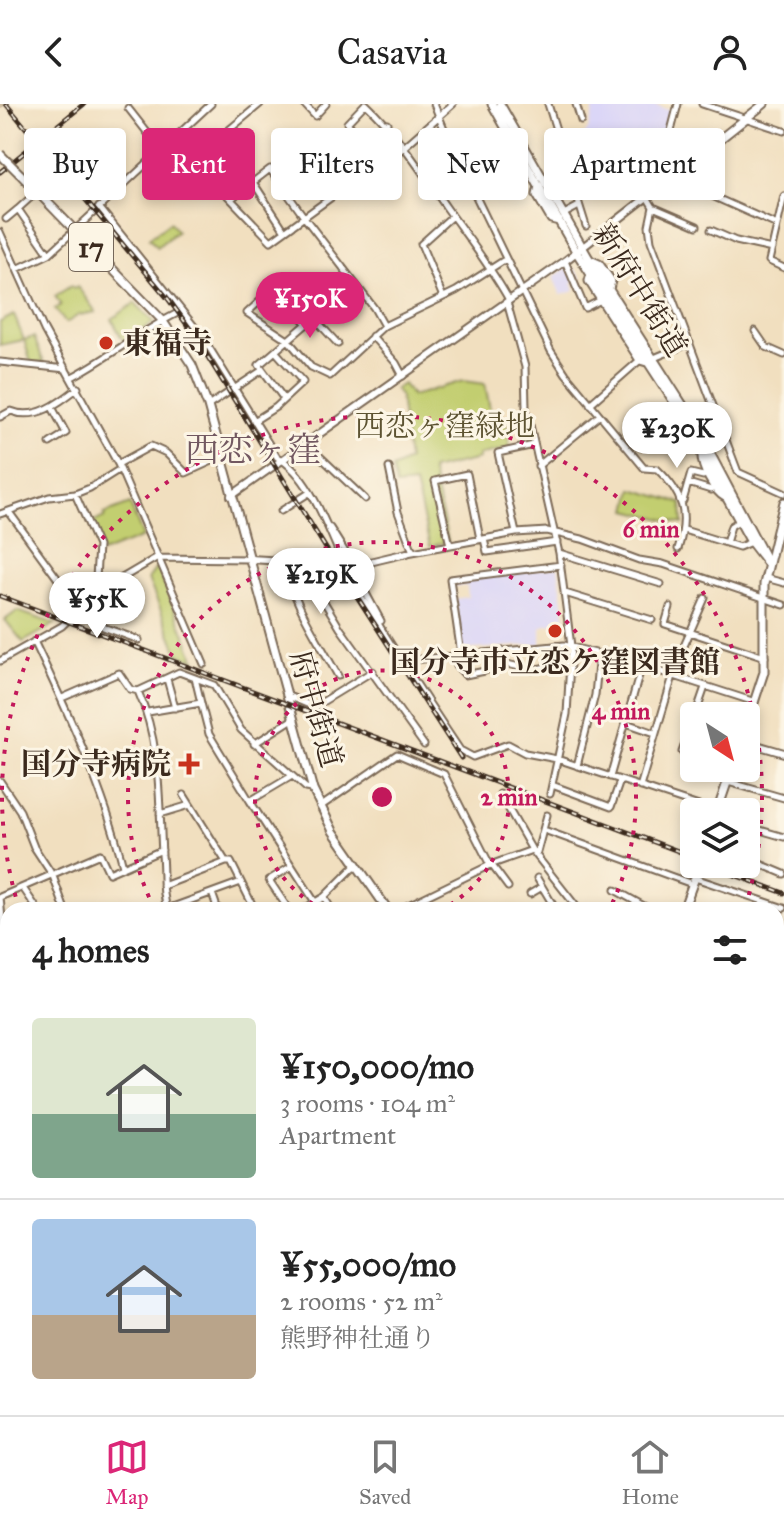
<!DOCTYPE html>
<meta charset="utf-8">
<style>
body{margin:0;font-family:"IM FELL Great Primer","Noto Serif JP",serif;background:#f2f2f2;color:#222;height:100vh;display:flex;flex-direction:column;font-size:30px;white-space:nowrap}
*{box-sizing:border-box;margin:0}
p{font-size:26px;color:#767676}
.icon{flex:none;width:44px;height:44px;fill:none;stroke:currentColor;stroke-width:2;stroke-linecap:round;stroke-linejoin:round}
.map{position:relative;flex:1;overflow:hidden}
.details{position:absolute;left:0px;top:798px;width:784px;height:514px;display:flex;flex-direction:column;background:#fff;border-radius:24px 24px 0 0;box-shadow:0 4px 12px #0003}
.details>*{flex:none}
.banner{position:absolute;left:24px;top:24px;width:736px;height:72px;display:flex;gap:16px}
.needle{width:52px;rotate:144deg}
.fabs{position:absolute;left:680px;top:598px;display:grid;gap:16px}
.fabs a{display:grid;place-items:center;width:80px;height:80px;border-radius:8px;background:#fff;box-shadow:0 4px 12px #0003;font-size:40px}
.price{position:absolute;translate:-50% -68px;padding:0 18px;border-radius:28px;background:#fff;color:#222;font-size:26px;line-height:52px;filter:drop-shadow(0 2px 4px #0008)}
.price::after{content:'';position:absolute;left:50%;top:48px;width:24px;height:18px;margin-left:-12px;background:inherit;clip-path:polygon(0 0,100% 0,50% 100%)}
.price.current{background:#db2777;color:#fff}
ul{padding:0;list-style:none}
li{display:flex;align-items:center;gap:24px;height:200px;padding:0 32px}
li+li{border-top:2px solid #e0e0e0}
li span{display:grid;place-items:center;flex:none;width:224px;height:160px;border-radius:8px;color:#555}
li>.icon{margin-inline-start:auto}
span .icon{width:96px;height:96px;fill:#fffc;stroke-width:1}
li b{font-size:34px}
h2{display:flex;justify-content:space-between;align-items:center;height:96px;padding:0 32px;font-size:34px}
.pill{padding:0 28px;border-radius:8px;background:#fff;box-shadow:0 4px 12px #0003;font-size:28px;line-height:72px}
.pill.current{background:#db2777;color:#fff}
header{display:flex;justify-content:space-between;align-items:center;height:104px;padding:0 32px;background:#fff;font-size:36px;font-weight:600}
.dock{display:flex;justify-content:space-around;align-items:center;height:112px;border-top:2px solid #e0e0e0;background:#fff;font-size:22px;color:#767676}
.dock a{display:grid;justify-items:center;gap:4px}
.dock .current{color:#db2777}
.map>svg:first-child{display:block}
.built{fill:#dbd6f7}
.industrial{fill:#c1c2dd}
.green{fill:#c2ce6f;stroke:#7e7c46;stroke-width:2}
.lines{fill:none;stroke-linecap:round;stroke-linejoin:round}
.minor-tunnel{stroke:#cdbb9f;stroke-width:5;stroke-dasharray:5 2.5;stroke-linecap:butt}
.minor-casing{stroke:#7b6956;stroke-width:9}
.tertiary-casing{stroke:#7b6956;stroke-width:10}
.secondary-casing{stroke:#7b6956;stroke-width:11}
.primary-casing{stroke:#7b6956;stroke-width:11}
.minor{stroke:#fff;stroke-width:5}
.tertiary{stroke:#fff;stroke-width:6}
.secondary{stroke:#fff;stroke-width:7}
.primary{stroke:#fff;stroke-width:7}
.rail-casing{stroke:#3b2a1e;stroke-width:5}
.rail{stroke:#fcf5e5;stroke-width:2;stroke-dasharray:6;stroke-linecap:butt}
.minor-bridge-casing{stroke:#7b6956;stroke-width:9;stroke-linecap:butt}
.primary-bridge-casing{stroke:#7b6956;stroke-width:11;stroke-linecap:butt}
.minor-bridge{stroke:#fff;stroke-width:5}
.primary-bridge{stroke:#fff;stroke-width:7}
.ring{fill:none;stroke:#c2185b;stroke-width:4;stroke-dasharray:4 8}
.poi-dot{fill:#c8321e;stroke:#fcf5e5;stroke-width:3}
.labels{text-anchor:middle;stroke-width:6;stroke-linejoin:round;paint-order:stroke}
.shield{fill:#fcf5e5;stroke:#75675a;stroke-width:2}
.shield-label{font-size:28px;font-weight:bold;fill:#3b2a1e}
.street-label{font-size:30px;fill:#3b2a1e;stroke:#fcf5e5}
.poi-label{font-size:30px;font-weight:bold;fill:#3b2a1e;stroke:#fcf5e5;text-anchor:start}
.park-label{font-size:30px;fill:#5d5332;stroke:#fcf5e5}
.quarter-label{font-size:34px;fill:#725861;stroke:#fcf5e5}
.centre{fill:#c2185b;stroke:#fcf5e5;stroke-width:4}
.ring-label{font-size:24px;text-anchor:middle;font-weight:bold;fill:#c2185b;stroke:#fcf5e5;stroke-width:6;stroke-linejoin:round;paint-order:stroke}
</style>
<header><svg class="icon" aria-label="back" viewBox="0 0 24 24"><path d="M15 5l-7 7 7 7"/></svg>Casavia<svg class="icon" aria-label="person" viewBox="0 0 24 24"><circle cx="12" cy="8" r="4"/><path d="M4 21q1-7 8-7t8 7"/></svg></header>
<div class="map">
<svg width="784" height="1311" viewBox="0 0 784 1311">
<rect width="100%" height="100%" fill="#fcf5e5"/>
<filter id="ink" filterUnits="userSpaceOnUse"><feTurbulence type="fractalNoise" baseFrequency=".0125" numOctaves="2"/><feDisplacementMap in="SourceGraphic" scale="16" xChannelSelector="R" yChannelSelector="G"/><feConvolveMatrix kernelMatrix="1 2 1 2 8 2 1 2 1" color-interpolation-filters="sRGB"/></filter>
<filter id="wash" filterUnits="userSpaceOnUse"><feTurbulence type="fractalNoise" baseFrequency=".006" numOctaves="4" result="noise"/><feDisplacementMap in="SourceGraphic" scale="32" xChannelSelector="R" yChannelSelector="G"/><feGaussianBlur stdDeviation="1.8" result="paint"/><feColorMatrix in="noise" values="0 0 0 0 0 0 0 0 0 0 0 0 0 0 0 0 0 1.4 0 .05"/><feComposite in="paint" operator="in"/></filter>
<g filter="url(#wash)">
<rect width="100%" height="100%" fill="#f1dfbf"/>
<path class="built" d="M595 0H651L672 7 654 80 635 93 627 87 595 93 577 39 589 25Z
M567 164 575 165 582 175 572 178 575 187 561 191 553 173Z
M558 463 566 518 545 521 541 524V540L462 546 455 495 468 493 467 482H453L454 476Z
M97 1304H153L137 1311H100Z"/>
<path class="industrial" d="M160 1304H261L265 1311H144Z"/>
<path class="green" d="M244 69 252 79 233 93 223 87Z
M170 118 177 127 157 143 149 134Z
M71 182 74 184 77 182 96 208 79 211 66 219 55 205 61 201 55 192Z
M135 199 154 218 124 239 112 215Z
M14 211 24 236 34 233 44 259H31L24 236 0 241V218Z
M463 277 485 280 492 315 505 313 510 344 478 351 479 355 431 366 448 437 430 443 415 380 396 382 392 365 408 357 400 292 395 285 403 280 412 292Z
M633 385 682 399 683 420 628 406Z
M130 400 143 433 102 449 91 419 105 413 104 410Z
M157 463 195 555 179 551 148 475Z
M17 507 55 520 23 538 5 516Z"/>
</g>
<g filter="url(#ink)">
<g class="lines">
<path class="minor-tunnel" d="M0 2 3 0
M51 75 65 61"/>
<defs>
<path id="minor" d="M304 0 315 12 326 0
M365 0 347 19 365 37 387 19
M366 0C398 30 421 67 446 103 468 134 491 163 509 196
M434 0 449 37 551 247 566 270 644 364 657 365C684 390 689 411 678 445
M548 0 586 122
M576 0 581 17
M702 0 784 27
M128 4 161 46
M173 35 271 137 340 87 351 80 365 77 453 0
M193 56 260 0
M65 61 69 59
M73 62 96 91
M672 74 777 121
M253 78 285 127
M661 82 658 77 678 0
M94 88 105 90 117 80 121 82
M784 92 769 157 784 164
M647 93 653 103 649 122 651 137 738 368 784 389
M231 95 270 65 304 113 374 204 384 222
M99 103 202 232 277 353C311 371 329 429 345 462 351 475 358 488 366 500 396 549 428 598 460 646L473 653 508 640 525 649 557 655 717 708
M653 103 697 122
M564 110 579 102
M6 115 18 105
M711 126 736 137 772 145
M0 128 44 226 118 360 204 560
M49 150 18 105 51 75
M565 157 585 204 601 196
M17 165 49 150 211 0
M443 193 421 140 452 112
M507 198 525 263 526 303 559 449 571 542 567 610 550 690
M314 214 338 240
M307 220 274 184 247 209 288 236 311 263 330 272 384 222 456 187 506 155
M755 227 766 243 784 251
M372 232 396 259 403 272
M654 254 690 239
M0 258 66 265
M72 273C110 253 143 225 182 207
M284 295 259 261 323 206V198L352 176
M590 300 640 256
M208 302 261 267
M0 313 11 307C36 317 59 299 78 284
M254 317 276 303 303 278 276 248
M50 339 66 329 52 303
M307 340 365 395
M118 360 151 342 166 349 186 369 221 353
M538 362 600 311
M389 364 398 408 413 448
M688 379 711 386 716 384
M75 390 98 442 95 490
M683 397 691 369 703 372 707 370
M281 407 309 389
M9 408 79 504
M0 410 49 393 75 390 90 384 120 365
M330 424 352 459
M684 426 739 443 751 438
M516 429 498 349 534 341
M484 435 487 448 557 438
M726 439 731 422 739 417
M450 441 435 377 467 370 480 435
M407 449 516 429 547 427 582 435 639 456 663 460 784 501
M559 449 661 480
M156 454 250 455
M284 457C293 500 318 535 338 572
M286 467 308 471 340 524 424 641
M355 469 381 517
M766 474 784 479
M565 489 652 516
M89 495 103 523 139 536
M670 503 665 520 765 553
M34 537C69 611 103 683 123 762
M684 542 705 494
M461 550 450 475 561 461
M455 551 457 562 465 571 485 567 503 559 532 566 571 558
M0 557 62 522 95 490 156 454
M402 557 564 541 631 558 755 598
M195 574 201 599
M167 575 175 604
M138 587C161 639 159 695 162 751 164 770 161 789 168 806
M286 591 314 603 373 567
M62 594 119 569 130 585 138 587 179 568 214 581 241 626 306 684 312 685
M148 608 201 599 209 630 250 697 292 672
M695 612 705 583
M626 619 655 629
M254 640 293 615
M682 648 694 614
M577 662 595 591 599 550
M610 673 642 561
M0 677 20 707 34 743 53 772 65 806
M728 678 784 694
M552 681 611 703 620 677
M640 683 673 572
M500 690 532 746 579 806
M184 691 226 758H231L255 806
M250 697 315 798
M320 703 397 650 444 670 490 761
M160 710 190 701
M746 722 784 733
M544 726 692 780
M537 748 547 711
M746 754 784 770
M491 760 508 783
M537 774 556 806
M695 774 784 804
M163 782 226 758
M23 784 38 806
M615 786 651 806
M212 789 218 806
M530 790 542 783
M324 793 332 806
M167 805 241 778
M289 806 269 776 292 762
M302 806 324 793 356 761
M398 806 490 761 532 746
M776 835 784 837
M0 837 8 836
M4 837 0 793 100 750 109 769 162 746
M8 858V885
M776 869 784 871
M3 935 8 886
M0 965 8 1012
M776 1002 784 978
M776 1033 784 1035
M0 1035H8
M0 1242 8 1238
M0 1263 8 1259
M776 1277 784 1250
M0 1302 5 1311
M91 1304 95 1311
M265 1304 269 1311
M378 1304 383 1311
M424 1304 429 1311
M466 1304 470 1311
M343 1311 347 1309 348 1311
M440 1311 461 1304
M480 1311 482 1304
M501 1311 504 1304
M524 1311 526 1304
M547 1311 549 1304
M583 1311 585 1304
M657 1311 659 1304
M764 1311 766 1304"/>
<path id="tertiary" d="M231 392 565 157 661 82
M250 455 284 457 332 466
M340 465 407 449
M746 638 784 649
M776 1052 784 1055"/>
<path id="secondary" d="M661 82 764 0
M746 623 764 568V480L784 398
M717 708 732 664
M683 806 700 760
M0 1117 8 1116"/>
<path id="primary" d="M492 0 577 149 674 298 751 438 768 460
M500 0 588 153 693 317 767 457
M20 70 162 216 192 261 208 302 313 686 333 727 388 806
M539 82 537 91 551 115 559 117
M590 156 599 160 611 177 609 185
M591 170 589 177 640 256 650 259
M702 350C701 363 714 387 725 393
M776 1107 784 1113"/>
</defs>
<use href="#minor" class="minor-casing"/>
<use href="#tertiary" class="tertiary-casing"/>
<use href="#secondary" class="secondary-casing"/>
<use href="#primary" class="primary-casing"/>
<use href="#minor" class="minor"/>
<use href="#tertiary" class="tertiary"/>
<use href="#secondary" class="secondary"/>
<use href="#primary" class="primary"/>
<defs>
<path id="rail" d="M6 0 169 196 193 229 325 443 461 654
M0 68 84 0
M0 492 694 753
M705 760 784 789"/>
</defs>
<use href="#rail" class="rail-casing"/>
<use href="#rail" class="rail"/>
<defs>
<path id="minor-bridge" d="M352 459 355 469"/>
<path id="primary-bridge" d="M0 50 20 70"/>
</defs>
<use href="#minor-bridge" class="minor-bridge-casing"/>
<use href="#primary-bridge" class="primary-bridge-casing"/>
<use href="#minor-bridge" class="minor-bridge"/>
<use href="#primary-bridge" class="primary-bridge"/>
</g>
</g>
<g class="ring">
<path d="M323 806A127 127 0 1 1 441 806"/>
<path d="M154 804A254 254 0 1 1 610 804"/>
<path d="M19 804A380 380 0 1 1 745 804"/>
</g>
<g class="poi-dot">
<circle cx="106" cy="239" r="8"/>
<circle cx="555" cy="527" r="8"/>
<path d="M185 648h8v8h8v8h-8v8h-8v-8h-8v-8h8z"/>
</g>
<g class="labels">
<rect class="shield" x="69" y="119" width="44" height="48" rx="6"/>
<g class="shield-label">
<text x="91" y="153">17</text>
</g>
<g class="street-label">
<text transform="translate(640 186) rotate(58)" y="10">新府中街道</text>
<text transform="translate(316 605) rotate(74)" y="10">府中街道</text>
</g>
<g class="poi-label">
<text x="122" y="249">東福寺</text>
<text x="555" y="568" text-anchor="middle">国分寺市立恋ケ窪図書館</text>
<text x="171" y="670" text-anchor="end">国分寺病院</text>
</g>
<g class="park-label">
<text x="445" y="332">西恋ヶ窪緑地</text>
</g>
<g class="quarter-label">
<text x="253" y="357">西恋ヶ窪</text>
</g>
</g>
<circle cx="382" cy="693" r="12" class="centre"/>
<g class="ring-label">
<text x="651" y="433">6 min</text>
<text x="621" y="615">4 min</text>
<text x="509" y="701">2 min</text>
</g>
</svg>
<div class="fabs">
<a><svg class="needle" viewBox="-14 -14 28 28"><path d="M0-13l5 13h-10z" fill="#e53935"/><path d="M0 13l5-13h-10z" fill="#767676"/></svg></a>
<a><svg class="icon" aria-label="layers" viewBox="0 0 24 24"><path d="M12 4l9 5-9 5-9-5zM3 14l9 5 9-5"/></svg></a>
</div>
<b class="price current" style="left:310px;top:236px">¥150K</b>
<b class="price" style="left:677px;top:366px">¥230K</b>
<b class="price" style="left:321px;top:512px">¥219K</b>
<b class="price" style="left:97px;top:536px">¥55K</b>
<div class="banner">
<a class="pill">Buy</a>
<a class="pill current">Rent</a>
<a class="pill">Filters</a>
<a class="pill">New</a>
<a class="pill">Apartment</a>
</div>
<section class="details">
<h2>4 homes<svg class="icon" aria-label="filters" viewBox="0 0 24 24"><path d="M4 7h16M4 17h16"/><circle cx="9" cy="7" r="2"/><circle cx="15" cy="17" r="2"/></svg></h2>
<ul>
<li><span style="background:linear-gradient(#dfe7d0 60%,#7fa58c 0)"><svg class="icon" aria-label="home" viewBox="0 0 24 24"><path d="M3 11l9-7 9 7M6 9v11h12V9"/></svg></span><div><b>¥150,000/mo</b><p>3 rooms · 104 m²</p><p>Apartment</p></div></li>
<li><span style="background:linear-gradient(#a9c7e8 60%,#b9a48a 0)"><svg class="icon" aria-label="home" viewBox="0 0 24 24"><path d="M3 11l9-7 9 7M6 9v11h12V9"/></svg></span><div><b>¥55,000/mo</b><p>2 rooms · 52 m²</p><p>熊野神社通り</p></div></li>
</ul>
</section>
</div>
<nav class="dock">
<a class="current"><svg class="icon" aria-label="map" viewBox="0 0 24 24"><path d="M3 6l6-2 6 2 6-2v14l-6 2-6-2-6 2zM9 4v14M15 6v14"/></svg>Map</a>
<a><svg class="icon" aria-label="saved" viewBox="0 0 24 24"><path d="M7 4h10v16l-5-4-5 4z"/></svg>Saved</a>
<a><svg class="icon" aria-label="home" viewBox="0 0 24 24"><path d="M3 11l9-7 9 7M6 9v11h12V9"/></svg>Home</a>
</nav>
